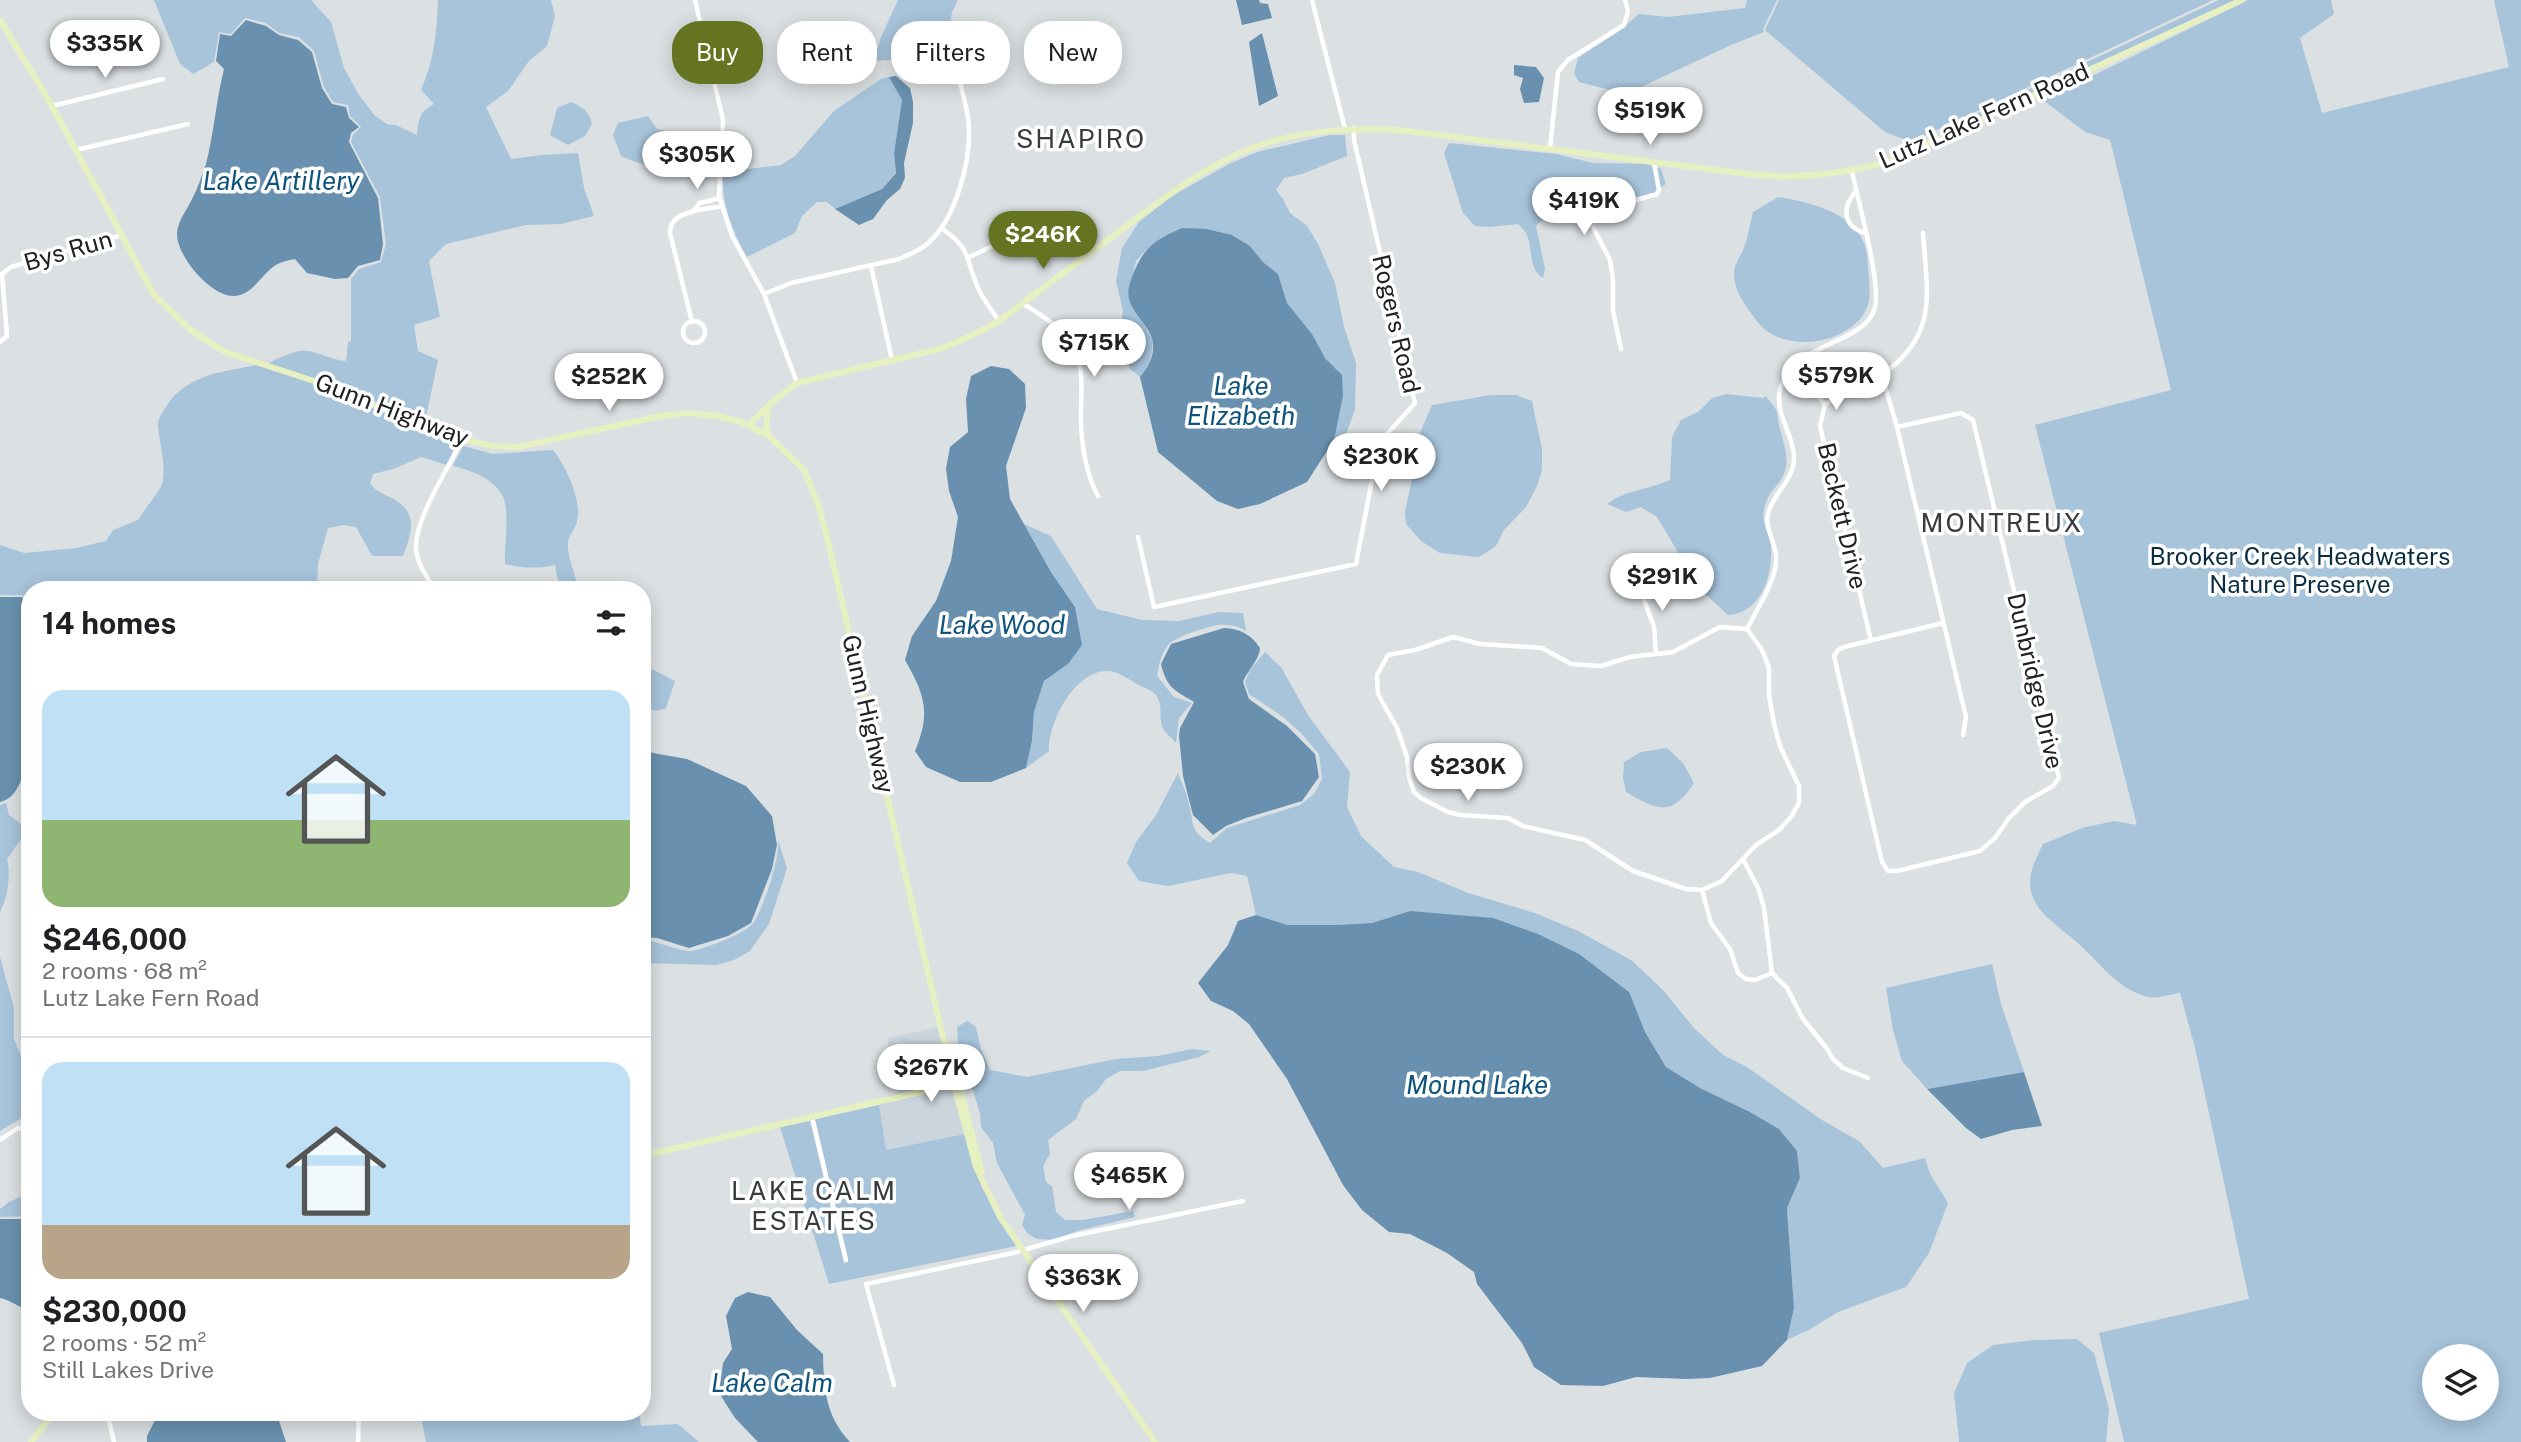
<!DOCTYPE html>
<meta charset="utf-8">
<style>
body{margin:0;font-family:"Public Sans",sans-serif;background:#f6f6f6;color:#202124;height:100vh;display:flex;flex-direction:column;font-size:26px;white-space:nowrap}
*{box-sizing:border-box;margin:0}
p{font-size:23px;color:#757577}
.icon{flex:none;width:38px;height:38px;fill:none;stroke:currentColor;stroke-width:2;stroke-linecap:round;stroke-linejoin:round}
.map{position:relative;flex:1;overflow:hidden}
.side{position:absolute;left:21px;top:581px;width:630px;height:840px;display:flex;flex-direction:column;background:#fff;border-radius:28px;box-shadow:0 4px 18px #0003}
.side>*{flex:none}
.hud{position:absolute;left:672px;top:21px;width:665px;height:63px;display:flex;gap:14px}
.buttons{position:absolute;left:2422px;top:1344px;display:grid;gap:14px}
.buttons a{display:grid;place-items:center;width:77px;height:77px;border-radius:50%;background:#fff;box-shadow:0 4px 18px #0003;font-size:35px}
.price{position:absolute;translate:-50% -60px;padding:0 16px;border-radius:24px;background:#fff;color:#222;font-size:23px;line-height:46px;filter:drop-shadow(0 2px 4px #0008)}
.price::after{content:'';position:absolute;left:50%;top:42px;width:21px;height:16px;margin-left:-10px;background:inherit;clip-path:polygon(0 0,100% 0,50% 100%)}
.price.current{background:#647421;color:#fff}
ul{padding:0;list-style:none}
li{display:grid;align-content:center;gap:14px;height:371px;padding:0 21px}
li+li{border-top:2px solid #e0e0e0}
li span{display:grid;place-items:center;height:217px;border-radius:21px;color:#555}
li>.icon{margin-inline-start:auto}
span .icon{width:126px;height:126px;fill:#fffc;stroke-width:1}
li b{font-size:30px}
h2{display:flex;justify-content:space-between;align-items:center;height:84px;padding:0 21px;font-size:30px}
.chip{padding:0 24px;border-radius:28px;background:#fff;box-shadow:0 4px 18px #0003;font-size:24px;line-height:63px}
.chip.current{background:#647421;color:#fff}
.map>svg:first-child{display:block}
.built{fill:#cad5dd}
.green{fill:#a7c4db;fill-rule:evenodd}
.water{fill:#6991af}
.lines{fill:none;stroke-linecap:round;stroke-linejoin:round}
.minor{stroke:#fff;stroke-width:4.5}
.secondary{stroke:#e7f0c1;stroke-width:6}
.labels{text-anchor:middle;stroke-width:7;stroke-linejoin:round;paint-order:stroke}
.street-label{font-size:24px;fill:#202123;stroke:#fff}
.park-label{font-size:24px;fill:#0b2d43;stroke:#fff}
.neighbourhood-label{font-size:26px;letter-spacing:2px;fill:#383c3e;stroke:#fff}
.water-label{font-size:26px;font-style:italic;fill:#0d537b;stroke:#fff}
</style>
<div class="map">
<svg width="2521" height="1442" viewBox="0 0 2521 1442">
<rect width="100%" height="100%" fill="#dbe0e3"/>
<path class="built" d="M939 1027 951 1082 892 1096 898 1093 887 1038Z
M952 1088 964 1134 885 1150 879 1105Z"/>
<path class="green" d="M154 0H311L331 22 344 68 359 95 375 116 387 124 396 125 417 135C419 119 419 112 434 104L421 90C434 60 437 32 438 0H551L555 16 547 46 529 61 508 91 486 107 511 159 542 155 578 153 584 188 594 216 561 224 526 225 446 244 429 261 440 317 414 325 418 351 438 360 425 422 268 363C282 357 298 347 313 352 325 355 333 360 346 361L348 342 351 341V279L359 269 381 262 386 244 380 197 351 142 353 135 361 127 350 116 348 105 333 102 324 87 314 51 299 37 279 33 266 23 245 18 231 34 219 32 214 62 193 74 180 64Z
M898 0H958L952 12 947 39 906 51 890 60 874 61 881 37Z
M1747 0H1777L1763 29 1764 32 1731 45 1641 87 1610 90 1579 82 1574 73 1578 58 1619 31 1639 14 1668 17 1745 8Z
M1779 0H2213L1911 142 1885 132 1765 30Z
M2219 0H2235L1953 129 1951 126Z
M2248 0H2331L2334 14 2300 38 2322 113 2509 67 2494 0H2521V1442H2124L2099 1333 2249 1299 2195 1048 2180 993C2171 994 2158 999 2148 997 2120 990 2104 968 2084 949 2069 933 2040 918 2032 895 2026 876 2035 861 2043 844L2082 828 2114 821 2137 825 2035 425 2171 390 2110 140 2085 132 2043 100ZM2434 1356H2487V1409H2434Z
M1098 27 1104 33 1108 50 1092 70 1076 68 1071 57 1068 37 1082 29Z
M889 77 902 100 894 153 896 172 882 189 835 209 827 202H817L802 216 795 233 747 257C729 225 719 196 724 160L737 164 740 170 781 165 795 156 834 111 881 79Z
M571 102C583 107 589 111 592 124L585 136 568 145 550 135 557 108Z
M648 116 657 129 690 136 692 146 690 157C664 170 647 168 621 156L613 135 618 123Z
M1330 135H1345L1347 156 1302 174 1284 178 1276 190 1283 199 1290 213 1307 226 1318 244 1335 283 1344 327 1356 363 1355 410 1342 445 1334 440 1342 375 1325 358 1310 332 1287 303 1278 274 1263 262 1250 246 1232 235 1207 229 1164 236 1145 251 1136 261 1133 274 1145 326 1153 340 1151 363 1140 377 1129 368 1130 340 1121 323 1123 311 1116 281 1122 248 1139 222 1172 196 1229 164 1257 152Z
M1449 143 1556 154 1593 163 1646 164 1661 169 1666 184 1650 195 1541 221 1536 226 1545 269 1543 278C1527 267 1534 249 1526 233 1524 230 1521 227 1518 224L1490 227 1475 226 1463 213 1444 153Z
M1778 197C1807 202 1852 211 1864 243 1868 253 1868 268 1869 280 1870 294 1871 307 1860 319 1835 347 1779 352 1756 320 1747 307 1733 290 1734 273 1734 265 1741 255 1744 248 1748 237 1750 224 1753 212Z
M257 365 319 385 458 445 447 465 421 457 393 469 373 474 370 483C375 491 383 494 392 498 419 513 412 532 403 556H372L356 527 343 525 328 528 318 564 317 590H30V600L22 595H0V545L24 553 76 548 106 541 113 530 138 520C143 511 160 491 162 484 167 466 159 443 158 425 158 419 161 415 164 410 183 375 221 372 257 365Z
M1727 394 1763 398 1766 396C1769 401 1774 405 1776 410 1778 414 1778 421 1779 425 1783 442 1792 461 1782 478 1774 491 1768 492 1764 510 1761 524 1770 533 1771 546 1773 576 1761 613 1728 615L1700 589 1657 517 1641 507 1626 512 1607 504C1623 491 1650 489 1670 480L1672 437 1681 420 1698 412 1712 398Z
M1491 395H1516L1532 401 1542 449V470L1537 486 1526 507 1504 530 1496 546 1479 557 1440 553 1421 541 1406 524 1405 512 1418 452V437L1432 405Z
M463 446 493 454 553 450C566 467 582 499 577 521 576 528 570 534 568 541 566 552 576 578 579 590H560L555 565C538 569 523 568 505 564 504 544 509 522 505 503 501 481 471 470 453 466Z
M1024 524 1051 536 1097 609 1142 620 1179 621 1219 612 1243 613 1246 631C1238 626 1229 624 1219 625 1208 626 1175 637 1168 645 1161 654 1159 664 1157 676L1174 697 1192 703 1179 718 1176 743C1172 738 1164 732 1162 726 1159 716 1163 704 1156 695 1152 690 1142 687 1137 684 1128 679 1118 671 1107 671 1074 671 1048 723 1049 751L1026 768 1032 741 1034 712 1044 681 1068 664 1075 607 1051 572Z
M1265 652 1281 667 1308 715 1350 772 1347 807 1361 836 1394 867 1418 872 1468 893 1535 913 1578 931 1631 960 1663 990 1694 1028 1723 1055 1747 1067 1822 1120 1859 1141 1883 1168 1925 1158 1930 1174 1948 1203 1929 1253 1906 1287 1838 1312 1809 1330 1787 1340 1794 1308 1787 1208 1800 1178 1797 1151 1779 1129 1750 1112 1700 1088 1666 1067 1645 1032 1410 911 1372 923 1336 925H1288L1256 915 1247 876 1231 873 1168 886 1139 881 1127 863 1136 842 1156 815 1178 773C1181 782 1186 791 1188 800 1195 822 1187 829 1210 843L1227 828 1300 805 1314 794 1322 779 1319 754 1301 733 1283 717 1249 694 1245 682 1250 670Z
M642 664 675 681 666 708 656 711 642 706Z
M1667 748 1683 763 1694 783C1672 818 1657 810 1626 792L1623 778 1624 762 1641 752Z
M6 803 9 815 28 829 7 859C11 876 8 896 0 912V805Z
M778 840 787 868 769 924 750 951 734 960 716 965 642 963V939C656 941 679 951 690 951 703 950 747 933 754 922 764 906 780 859 778 840Z
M0 957 14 1008V1039L30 1077V1110L20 1119 0 1131Z
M1992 964 2001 1004 2024 1072 1927 1089 1902 1061 1893 1030 1886 988Z
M967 1021 976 1027 981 1049 990 1070 1027 1077 1116 1059 1158 1056 1192 1049 1211 1051 1199 1057 1143 1071H1120L1106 1079 1097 1091 1084 1101 1076 1119 1048 1140 1050 1154 1043 1166 1046 1182 1052 1186 1056 1212 1065 1220H1083L1133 1211 1135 1217 1077 1231 1055 1240 1037 1239 1028 1234 1022 1225 1025 1215 997 1163 993 1143 981 1127 980 1113 958 1044 957 1027Z
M879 1105 886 1150 964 1134 982 1188 1016 1246 829 1284 780 1127 810 1121 844 1263 848 1262 815 1119Z
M30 1192V1216L0 1217V1209L9 1202Z
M2077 1339 2094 1353 2109 1409 2106 1442H1959L1954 1393 1967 1363 1993 1345 2035 1340Z
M420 1412H639L641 1426 678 1424 699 1442H426Z"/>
<path class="water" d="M1236 0H1259L1260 3 1268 4 1272 18 1242 25Z
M246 20 266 26 279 35 298 40 312 52 322 88 332 104 346 107 349 118 359 127 351 133 349 142 378 198 383 244 380 260 358 266 348 278 335 279 307 273 295 259C290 260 284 261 280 263 262 270 255 296 233 296 210 296 176 255 177 233 178 220 187 210 192 199 198 188 202 175 206 164 214 133 216 101 224 69L216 61 220 34 231 36Z
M1262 33 1278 96 1259 106 1249 42Z
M1514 65 1536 67 1544 78 1539 102 1524 103 1520 89 1523 78 1514 75Z
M896 76 910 88 913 102V123L904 163 905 178 900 189 887 200 873 219 859 225 835 209 882 189 896 173 894 153 902 100 889 77Z
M1182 228 1207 229 1232 235 1250 246 1263 262 1278 274 1287 303 1312 334 1325 358 1342 375 1343 396 1334 440 1307 482 1260 504 1238 509 1217 501 1158 452 1140 377C1149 366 1154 357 1153 343 1152 331 1140 320 1134 310 1127 299 1127 291 1131 280 1142 249 1152 241 1182 228Z
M991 366 1009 369 1025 384 1026 408 1006 466 1010 499 1051 572 1075 607 1082 645 1068 664 1044 681 1034 712 1032 741 1026 768 991 782H960L926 767 915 751C931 713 925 695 905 660L912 636 936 601 951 561 958 517 949 491 946 469 950 447 968 432 966 399 971 376Z
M0 597H22L30 603V769L25 771C20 783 15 799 0 802Z
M1224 628C1240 629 1251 634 1260 648 1260 659 1247 671 1243 682L1249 699 1287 726 1315 754 1319 777 1302 801 1246 818 1226 826 1213 835 1193 815 1183 776 1179 736 1180 728 1194 702C1175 690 1167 689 1161 664L1171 644Z
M642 747 653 753 687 759 746 786 772 816 777 845 772 869 751 923 728 936 689 948 657 938 642 937Z
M1410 911 1493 918 1538 934 1579 954 1629 992 1645 1032 1666 1067 1700 1088 1750 1112 1779 1129 1797 1151 1800 1178 1787 1208 1794 1308 1787 1340 1762 1366 1710 1378 1686 1379 1636 1377 1603 1386 1561 1385 1534 1367 1522 1343 1477 1284 1474 1272 1447 1253 1410 1234 1389 1232 1362 1210 1343 1185 1287 1079 1249 1024 1233 1011 1211 1001 1198 983 1228 945 1238 921 1256 915 1288 925H1336L1372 923Z
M2024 1072 2042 1126 2012 1130 1981 1139 1966 1128 1927 1089Z
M0 1219H30V1311C19 1307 10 1300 0 1298Z
M748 1292 770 1297 797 1330 823 1354C824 1389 825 1415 850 1442H758L735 1418 719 1393 723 1363 732 1349 726 1316 735 1298Z
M159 1412H276L286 1442H147V1436Z"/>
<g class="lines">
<path class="minor" d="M695 0 723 120 719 196 732 236 764 294 797 383
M1312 0 1345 129
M52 106 163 79
M1550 148 1558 72 1568 60 1624 25 1628 11 1625 0
M76 150 188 124
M1856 191C1842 207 1842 226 1865 233
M692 212 700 203 720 198
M941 228C972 249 965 258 978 288 983 299 991 310 999 321
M969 257 999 243 1008 230
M871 266 892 360
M764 294 791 283 899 259C909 255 919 251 927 244 957 219 973 155 968 118 964 95 957 71 951 49
M1022 303C1039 314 1057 324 1069 340 1087 364 1080 395 1081 423 1082 448 1086 474 1098 496
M683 332a11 11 0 1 1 22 0a11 11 0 1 1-22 0Z
M692 322 670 233C669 210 705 210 722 206
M0 342 7 336 2 274 11 267 122 235
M1621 349 1613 311V280L1610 260 1593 227C1593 219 1594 214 1601 210L1657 194 1659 190 1654 163
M1792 367 1825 404
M1882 376 1897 427 1966 717 1963 735
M1897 427 1961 413 1973 420 2059 778 2053 786 2025 802 2009 818 1995 838 1980 851 1897 871H1888L1882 862 1834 656 1838 650 1844 647 1943 623
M1138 537 1154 607 1356 564 1379 443 1415 403 1354 140V128
M1636 578 1654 627 1656 654
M436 590C427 579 415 560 416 545 417 515 449 468 462 439
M1720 627 1747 629 1762 650 1769 668V695L1774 724 1780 746 1799 786V803L1791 817 1779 830 1756 845 1722 881 1702 890 1686 889 1633 871 1585 840 1523 826 1508 818 1460 815 1448 812 1421 798 1414 792 1409 777 1407 757 1397 728 1378 694 1377 675 1388 655 1415 650 1453 637 1480 644 1542 648 1571 664 1601 666 1630 657 1673 652Z
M1747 629C1756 611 1779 576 1776 556 1775 541 1763 526 1769 510 1776 491 1794 479 1794 458 1795 436 1772 411 1781 386 1797 340 1866 345 1875 307 1881 280 1858 202 1852 171
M1871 640 1820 426 1825 404C1843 393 1866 387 1883 374 1939 334 1927 293 1923 233
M1702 890 1711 923 1730 949 1738 973 1746 979 1755 980 1772 973 1764 908 1759 890 1743 859
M1772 973 1787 988 1803 1019 1828 1050 1833 1059 1843 1068 1868 1078
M812 1117 846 1260
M0 1140 18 1128 30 1129
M894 1385 866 1284 1013 1253 1072 1236 1243 1201
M107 1412 114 1442
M358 1442 359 1412"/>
<path class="secondary" d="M0 20 52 106 154 295 192 331 225 352 320 383 462 439 492 446 518 447 661 416 688 413 718 416 741 422 769 436 804 470 818 504 827 537 954 1085 976 1167 1000 1217 1155 1442
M768 407 766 426 769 436
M749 425 770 404 797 383 943 348 977 333 999 321C1040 290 1082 259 1124 228 1167 196 1209 163 1260 145 1305 130 1351 128 1398 130L1756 175C1805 179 1844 173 1891 161L2242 0
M949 1045 982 1173
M642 1156 959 1083
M31 1442 54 1412"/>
</g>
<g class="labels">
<g class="street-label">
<text transform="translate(1984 116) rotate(-24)" y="8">Lutz Lake Fern Road</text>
<text transform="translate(68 251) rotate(-16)" y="8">Bys Run</text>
<text transform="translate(1396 324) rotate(77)" y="8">Rogers Road</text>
<text transform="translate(392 410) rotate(21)" y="8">Gunn Highway</text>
<text transform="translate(1842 516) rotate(77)" y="8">Beckett Drive</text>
<text transform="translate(2035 681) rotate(77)" y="8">Dunbridge Drive</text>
<text transform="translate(868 714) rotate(77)" y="8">Gunn Highway</text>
</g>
<g class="park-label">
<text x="2300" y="565">Brooker Creek Headwaters<tspan x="2300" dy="28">Nature Preserve</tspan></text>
</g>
<g class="neighbourhood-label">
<text x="1081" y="148">SHAPIRO</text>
<text x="2002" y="532">MONTREUX</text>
<text x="814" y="1200">LAKE CALM<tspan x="814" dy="30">ESTATES</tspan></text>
</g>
<g class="water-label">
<text x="281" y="190">Lake Artillery</text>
<text x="1241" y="395">Lake<tspan x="1241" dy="30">Elizabeth</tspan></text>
<text x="1002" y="634">Lake Wood</text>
<text x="1477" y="1094">Mound Lake</text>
<text x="772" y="1392">Lake Calm</text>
</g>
</g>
</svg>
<div class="buttons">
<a><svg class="icon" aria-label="layers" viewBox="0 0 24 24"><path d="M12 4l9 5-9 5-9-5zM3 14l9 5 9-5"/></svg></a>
</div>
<b class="price" style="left:105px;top:80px">$335K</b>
<b class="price" style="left:1650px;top:147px">$519K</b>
<b class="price" style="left:697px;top:191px">$305K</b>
<b class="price" style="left:1584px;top:237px">$419K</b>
<b class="price current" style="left:1043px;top:271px">$246K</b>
<b class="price" style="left:1094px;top:379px">$715K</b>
<b class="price" style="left:1836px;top:412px">$579K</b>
<b class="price" style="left:609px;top:413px">$252K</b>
<b class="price" style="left:1381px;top:493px">$230K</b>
<b class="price" style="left:1662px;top:613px">$291K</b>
<b class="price" style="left:1468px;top:803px">$230K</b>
<b class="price" style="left:931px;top:1104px">$267K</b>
<b class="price" style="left:1129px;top:1212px">$465K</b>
<b class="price" style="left:1083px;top:1314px">$363K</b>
<div class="hud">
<a class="chip current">Buy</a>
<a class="chip">Rent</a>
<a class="chip">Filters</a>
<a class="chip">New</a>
</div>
<section class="side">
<h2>14 homes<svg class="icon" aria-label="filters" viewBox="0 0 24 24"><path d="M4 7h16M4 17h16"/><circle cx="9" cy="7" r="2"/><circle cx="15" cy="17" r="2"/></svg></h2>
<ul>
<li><span style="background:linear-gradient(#bfe0f5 60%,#8fb573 0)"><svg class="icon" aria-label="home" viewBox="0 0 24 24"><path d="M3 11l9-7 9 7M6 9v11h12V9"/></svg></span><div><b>$246,000</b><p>2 rooms · 68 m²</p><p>Lutz Lake Fern Road</p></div></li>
<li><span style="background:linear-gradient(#bfe0f5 75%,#b9a48a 0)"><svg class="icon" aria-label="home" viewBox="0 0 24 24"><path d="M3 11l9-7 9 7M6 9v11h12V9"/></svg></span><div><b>$230,000</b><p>2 rooms · 52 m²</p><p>Still Lakes Drive</p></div></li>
</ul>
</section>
</div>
